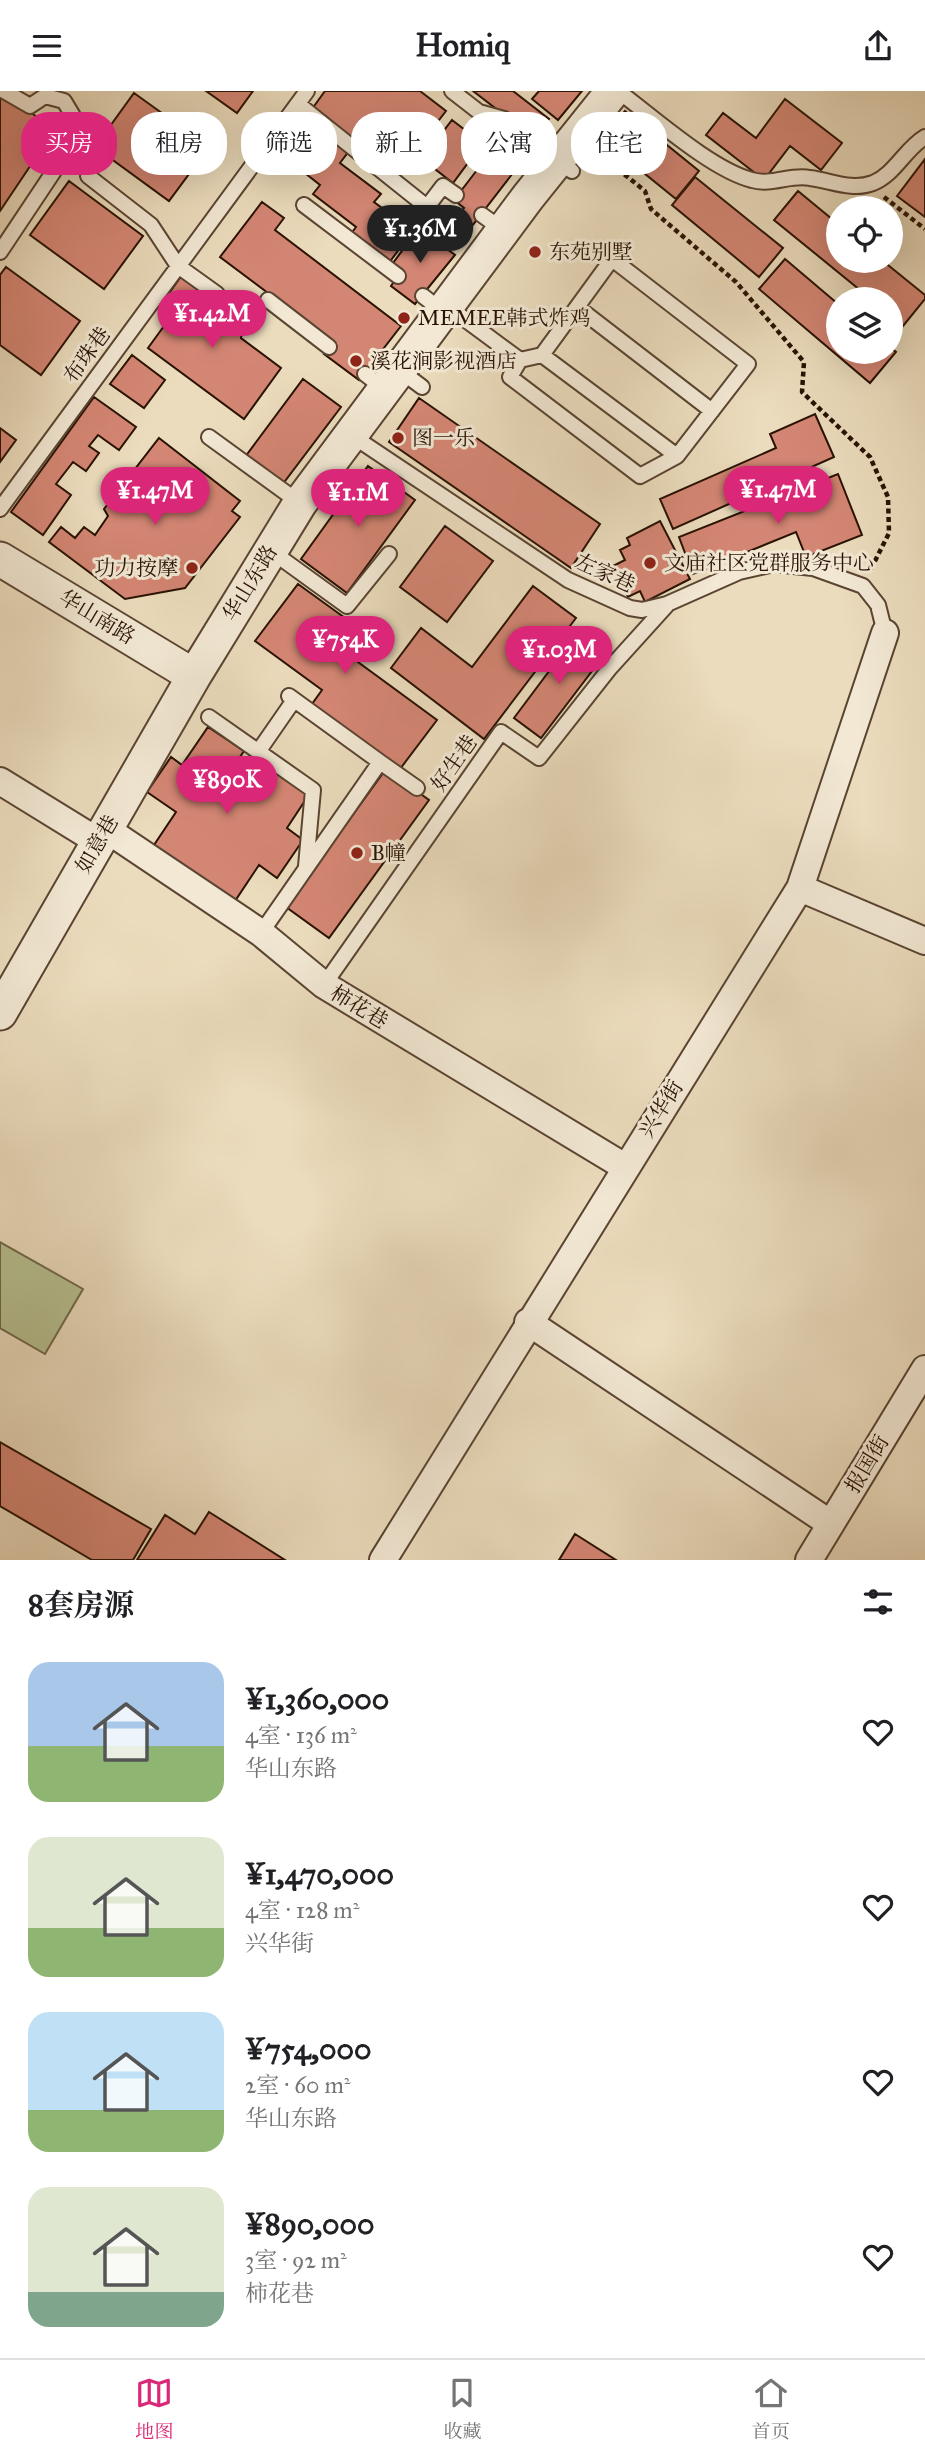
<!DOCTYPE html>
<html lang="zh">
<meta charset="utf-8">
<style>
body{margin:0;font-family:"IM FELL Great Primer","Noto Serif SC",serif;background:#f2f2f2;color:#202124;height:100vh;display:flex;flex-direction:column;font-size:26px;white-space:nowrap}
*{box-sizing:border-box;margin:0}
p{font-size:23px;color:#757577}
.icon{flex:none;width:38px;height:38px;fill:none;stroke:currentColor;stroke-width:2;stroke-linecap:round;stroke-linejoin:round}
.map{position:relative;height:1469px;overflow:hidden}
.panel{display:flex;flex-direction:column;background:#fff;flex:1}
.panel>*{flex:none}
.banner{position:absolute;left:21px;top:21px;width:884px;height:63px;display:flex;gap:14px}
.fabs{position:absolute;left:826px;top:105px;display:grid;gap:14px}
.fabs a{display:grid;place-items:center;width:77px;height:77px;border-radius:50%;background:#fff;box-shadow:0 7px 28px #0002;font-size:35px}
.price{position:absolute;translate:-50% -60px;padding:0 16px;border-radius:24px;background:#db2777;color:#fff;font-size:23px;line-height:46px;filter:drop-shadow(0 2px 4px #0008)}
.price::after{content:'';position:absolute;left:50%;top:42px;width:21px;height:16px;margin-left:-10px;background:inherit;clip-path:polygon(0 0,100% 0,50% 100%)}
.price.on{background:#222;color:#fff}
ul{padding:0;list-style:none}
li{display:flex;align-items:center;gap:21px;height:175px;padding:0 28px}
li span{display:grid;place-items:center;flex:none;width:196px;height:140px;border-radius:21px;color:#555}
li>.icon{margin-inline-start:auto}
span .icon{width:84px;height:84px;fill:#fffc;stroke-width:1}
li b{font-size:30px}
h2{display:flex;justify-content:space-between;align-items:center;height:84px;padding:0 28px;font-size:30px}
.pill{padding:0 24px;border-radius:28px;background:#fff;box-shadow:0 7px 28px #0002;font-size:24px;line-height:63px}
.pill.on{background:#db2777;color:#fff}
header{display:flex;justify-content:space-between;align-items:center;height:91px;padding:0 28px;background:#fff;font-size:32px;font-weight:800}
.tab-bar{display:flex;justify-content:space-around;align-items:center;height:98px;border-top:2px solid #e0e0e0;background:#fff;font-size:19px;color:#757577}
.tab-bar a{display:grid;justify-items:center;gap:4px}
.tab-bar .on{color:#db2777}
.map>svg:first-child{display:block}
.green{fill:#b6c092;stroke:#70694a;stroke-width:2}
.building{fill:#d48674;stroke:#291203;stroke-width:2}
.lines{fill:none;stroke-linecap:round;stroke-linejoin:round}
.service-casing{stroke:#5a4432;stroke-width:18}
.minor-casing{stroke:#5a4432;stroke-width:30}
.tertiary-casing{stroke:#5a4432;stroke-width:37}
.path{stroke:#291203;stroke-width:4.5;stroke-dasharray:5 3.5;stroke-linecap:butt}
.service{stroke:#f2e8d4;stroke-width:14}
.minor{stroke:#f2e8d4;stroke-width:26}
.tertiary{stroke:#f2e8d4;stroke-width:33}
.poi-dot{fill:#8f2418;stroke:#f2e8d4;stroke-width:2.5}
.labels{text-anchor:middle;stroke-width:6;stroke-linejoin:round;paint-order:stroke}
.poi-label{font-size:21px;fill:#291203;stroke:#f2e8d4;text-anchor:start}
.street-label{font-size:21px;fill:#291203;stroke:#f2e8d4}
</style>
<header><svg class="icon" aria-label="menu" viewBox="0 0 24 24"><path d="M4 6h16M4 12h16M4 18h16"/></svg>Homiq<svg class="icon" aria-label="share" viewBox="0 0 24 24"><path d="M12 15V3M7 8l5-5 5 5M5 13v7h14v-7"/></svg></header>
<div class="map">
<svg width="925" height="1469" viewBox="0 0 925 1469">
<rect width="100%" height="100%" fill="#ebdcbd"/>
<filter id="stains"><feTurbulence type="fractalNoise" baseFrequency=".00286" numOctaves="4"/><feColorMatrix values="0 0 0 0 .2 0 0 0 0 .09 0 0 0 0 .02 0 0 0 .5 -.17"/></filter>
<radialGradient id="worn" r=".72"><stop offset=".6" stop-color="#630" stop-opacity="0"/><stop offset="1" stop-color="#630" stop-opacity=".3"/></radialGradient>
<path class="green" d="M0 1151 83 1198 45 1263 0 1237Z"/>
<path class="building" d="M206 0H253L237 22Z
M325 0H420L446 20 397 83 312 18Z
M473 0H513L549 28 534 47Z
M539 0H582L558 29 532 8Z
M0 1 55 38 0 120Z
M134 2 209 56 169 110 95 56Z
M785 8 842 52 821 79 790 55 764 89 706 44 723 22 756 47Z
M625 20 699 80 676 108 602 48Z
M452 29 516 78 472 135 459 124 464 117 454 109 477 79 468 72 453 92 422 68Z
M318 36 349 60 340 72 381 103 374 111 413 140 388 173 350 144 356 136 313 103 320 94 291 71Z
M925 68V126L897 105Z
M695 86 783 157 759 186 672 114Z
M69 90 143 145 104 198 30 144Z
M798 100 838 133V170H883L925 204V208L903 235 891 225V208H871L774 129Z
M262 111 284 127 275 139 401 235 359 289 324 263 333 251 220 166Z
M419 137 455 164 415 213 391 195 399 183 390 176Z
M785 168 838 213V261H891V257L896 261 870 292 759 198Z
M6 176 80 230 41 284 0 254V184Z
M182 184 217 210 210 218 242 242 241 247 281 277 244 328 148 257 172 224 160 215Z
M132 264 165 289 144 317 110 293Z
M303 288 341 316 282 394 245 366Z
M94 306 136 336 119 359 98 344 89 355 99 362 86 380 73 371 56 393 71 404 43 444 11 421Z
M419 307 600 433 571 477 389 351Z
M815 323 834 366 673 438 660 408 776 357 770 343Z
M0 337 16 349 0 371Z
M159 347 240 410 232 420 240 426 185 497 125 508 49 451 61 436 75 447 84 436 95 444 108 425 104 418Z
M368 375 415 409 347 502 301 468Z
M838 383 862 444 806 466 796 441 693 483 679 446Z
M660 430 690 488 645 511 640 500 628 506 613 475 625 469 620 459 630 454 627 447Z
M445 435 493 470 447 531 400 496Z
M298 493 374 548 358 571 437 629 400 678 312 613 322 599 255 550Z
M533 495 576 527 484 648 391 577 421 537 472 576Z
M577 543 605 563 541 647 514 627Z
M208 636 244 660 234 675 262 694 273 677 310 702 287 737 303 749 277 787 259 774 235 810 154 754 176 721 147 701 171 666 182 674Z
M386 678 429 709 329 847 286 816Z
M0 1351 151 1438 133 1469H92L0 1415Z
M209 1421 285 1469H137L165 1424 195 1443Z
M575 1443 616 1469H559Z"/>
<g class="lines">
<defs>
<path id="service" d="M452 0 479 21 504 28 572 80
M618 0C653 26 712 79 752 89 772 95 790 83 810 87 832 90 852 100 873 92 895 83 905 58 925 46
M298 13 427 116 443 95 456 104
M88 85 151 134 178 175 217 203
M304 114 398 185
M482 124 503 139
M0 161 78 44 73 25 64 10 45 5 30 15 4 0
M423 205 442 220
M268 209 329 256
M447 215 520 269 542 264 677 365 748 273 612 168 542 264
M577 216 712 320
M520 269 510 286 640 385 677 365
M398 278 422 296
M365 283 383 297
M351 344 568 489 630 517 642 519 667 513 739 481 774 473 813 477 863 495 878 514 885 542
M209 346 300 412
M0 418 307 0
M271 460 347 515 389 463
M289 605 380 671
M209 626 313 699 306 775
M258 661 294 609
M261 842 380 671 417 697
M324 894 501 641 539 667 610 577 667 514"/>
<path id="minor" d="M0 690 99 751
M106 738 261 842 324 894 625 1076
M800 797 925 850
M528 1231 831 1433
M383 1469 800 797 885 542
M809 1469 925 1278"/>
<path id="tertiary" d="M0 468 194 585
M0 922 194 585 300 412 528 106 613 0"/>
</defs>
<use href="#service" class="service-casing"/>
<use href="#minor" class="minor-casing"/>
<use href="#tertiary" class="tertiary-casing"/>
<path class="path" d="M598 62 645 100 651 118 736 191 804 271 802 301 870 366 888 406 889 442 871 478
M884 106 925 138"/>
<use href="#service" class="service"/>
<use href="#minor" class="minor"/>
<use href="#tertiary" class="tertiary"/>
</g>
<g class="poi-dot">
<circle cx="535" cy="161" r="7"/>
<circle cx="404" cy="227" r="7"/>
<circle cx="356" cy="270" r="7"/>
<circle cx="398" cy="347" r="7"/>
<circle cx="650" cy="472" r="7"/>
<circle cx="192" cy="477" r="7"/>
<circle cx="357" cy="762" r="7"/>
</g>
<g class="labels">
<g class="poi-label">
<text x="549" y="168">东苑别墅</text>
<text x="418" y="234">MEMEE韩式炸鸡</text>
<text x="370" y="277">溪花涧影视酒店</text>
<text x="412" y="354">图一乐</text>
<text x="664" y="479">文庙社区党群服务中心</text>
<text x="178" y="484" text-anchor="end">功力按摩</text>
<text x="371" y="769">B幢</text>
</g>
<g class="street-label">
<text transform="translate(87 264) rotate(-54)" y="7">布珠巷</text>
<text transform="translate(605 482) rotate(25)" y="7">左家巷</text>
<text transform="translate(250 492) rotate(-59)" y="7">华山东路</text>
<text transform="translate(97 526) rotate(31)" y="7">华山南路</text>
<text transform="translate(454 672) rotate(-55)" y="7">好生巷</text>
<text transform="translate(97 753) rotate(-60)" y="7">如意巷</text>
<text transform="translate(359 916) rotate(31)" y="7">柿花巷</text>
<text transform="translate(661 1018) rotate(-58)" y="7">兴华街</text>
<text transform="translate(867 1373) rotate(-59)" y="7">报国街</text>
</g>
</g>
<rect width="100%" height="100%" filter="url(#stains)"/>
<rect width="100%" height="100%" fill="url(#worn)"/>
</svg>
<div class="fabs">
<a><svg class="icon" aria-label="locate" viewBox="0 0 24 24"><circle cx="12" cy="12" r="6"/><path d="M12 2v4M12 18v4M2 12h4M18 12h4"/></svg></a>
<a><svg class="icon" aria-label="layers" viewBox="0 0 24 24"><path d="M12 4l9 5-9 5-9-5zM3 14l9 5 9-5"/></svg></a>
</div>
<b class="price on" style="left:420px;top:174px">¥1.36M</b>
<b class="price" style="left:212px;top:259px">¥1.42M</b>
<b class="price" style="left:778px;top:435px">¥1.47M</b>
<b class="price" style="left:155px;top:436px">¥1.47M</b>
<b class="price" style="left:358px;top:438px">¥1.1M</b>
<b class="price" style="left:345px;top:585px">¥754K</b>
<b class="price" style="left:559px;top:595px">¥1.03M</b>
<b class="price" style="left:227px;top:725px">¥890K</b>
<div class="banner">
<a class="pill on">买房</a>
<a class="pill">租房</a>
<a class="pill">筛选</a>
<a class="pill">新上</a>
<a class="pill">公寓</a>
<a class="pill">住宅</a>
</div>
</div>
<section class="panel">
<h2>8套房源<svg class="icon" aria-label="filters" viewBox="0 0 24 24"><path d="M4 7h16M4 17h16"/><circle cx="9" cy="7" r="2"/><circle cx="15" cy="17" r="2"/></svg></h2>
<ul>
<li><span style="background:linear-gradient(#a9c7e8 60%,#8fb573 0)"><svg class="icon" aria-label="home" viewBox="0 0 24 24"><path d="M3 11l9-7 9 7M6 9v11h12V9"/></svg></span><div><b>¥1,360,000</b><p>4室 · 136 m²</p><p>华山东路</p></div><svg class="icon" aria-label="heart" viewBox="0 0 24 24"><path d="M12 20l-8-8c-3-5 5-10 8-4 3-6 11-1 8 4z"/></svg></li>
<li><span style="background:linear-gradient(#dfe7d0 65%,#8fb573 0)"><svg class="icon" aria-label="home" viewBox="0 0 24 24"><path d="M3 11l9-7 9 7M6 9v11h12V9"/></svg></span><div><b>¥1,470,000</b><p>4室 · 128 m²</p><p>兴华街</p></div><svg class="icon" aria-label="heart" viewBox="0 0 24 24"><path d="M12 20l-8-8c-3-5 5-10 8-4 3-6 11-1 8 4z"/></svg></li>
<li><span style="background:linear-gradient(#bfe0f5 70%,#8fb573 0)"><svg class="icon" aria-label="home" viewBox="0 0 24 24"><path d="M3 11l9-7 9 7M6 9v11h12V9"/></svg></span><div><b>¥754,000</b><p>2室 · 60 m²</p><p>华山东路</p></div><svg class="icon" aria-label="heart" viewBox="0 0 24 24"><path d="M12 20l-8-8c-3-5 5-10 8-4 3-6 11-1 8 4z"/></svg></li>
<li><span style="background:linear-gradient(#dfe7d0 75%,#7fa58c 0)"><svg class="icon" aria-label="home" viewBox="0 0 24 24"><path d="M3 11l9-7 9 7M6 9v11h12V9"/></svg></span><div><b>¥890,000</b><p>3室 · 92 m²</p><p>柿花巷</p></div><svg class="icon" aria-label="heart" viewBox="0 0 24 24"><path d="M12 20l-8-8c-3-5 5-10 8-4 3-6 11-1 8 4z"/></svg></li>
</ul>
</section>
<nav class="tab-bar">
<a class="on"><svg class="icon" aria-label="map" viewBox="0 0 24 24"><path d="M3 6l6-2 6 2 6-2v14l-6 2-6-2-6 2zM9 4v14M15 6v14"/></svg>地图</a>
<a><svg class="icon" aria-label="saved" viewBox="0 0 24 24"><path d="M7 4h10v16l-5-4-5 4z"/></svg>收藏</a>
<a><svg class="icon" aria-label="home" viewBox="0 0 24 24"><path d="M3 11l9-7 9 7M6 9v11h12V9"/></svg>首页</a>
</nav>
